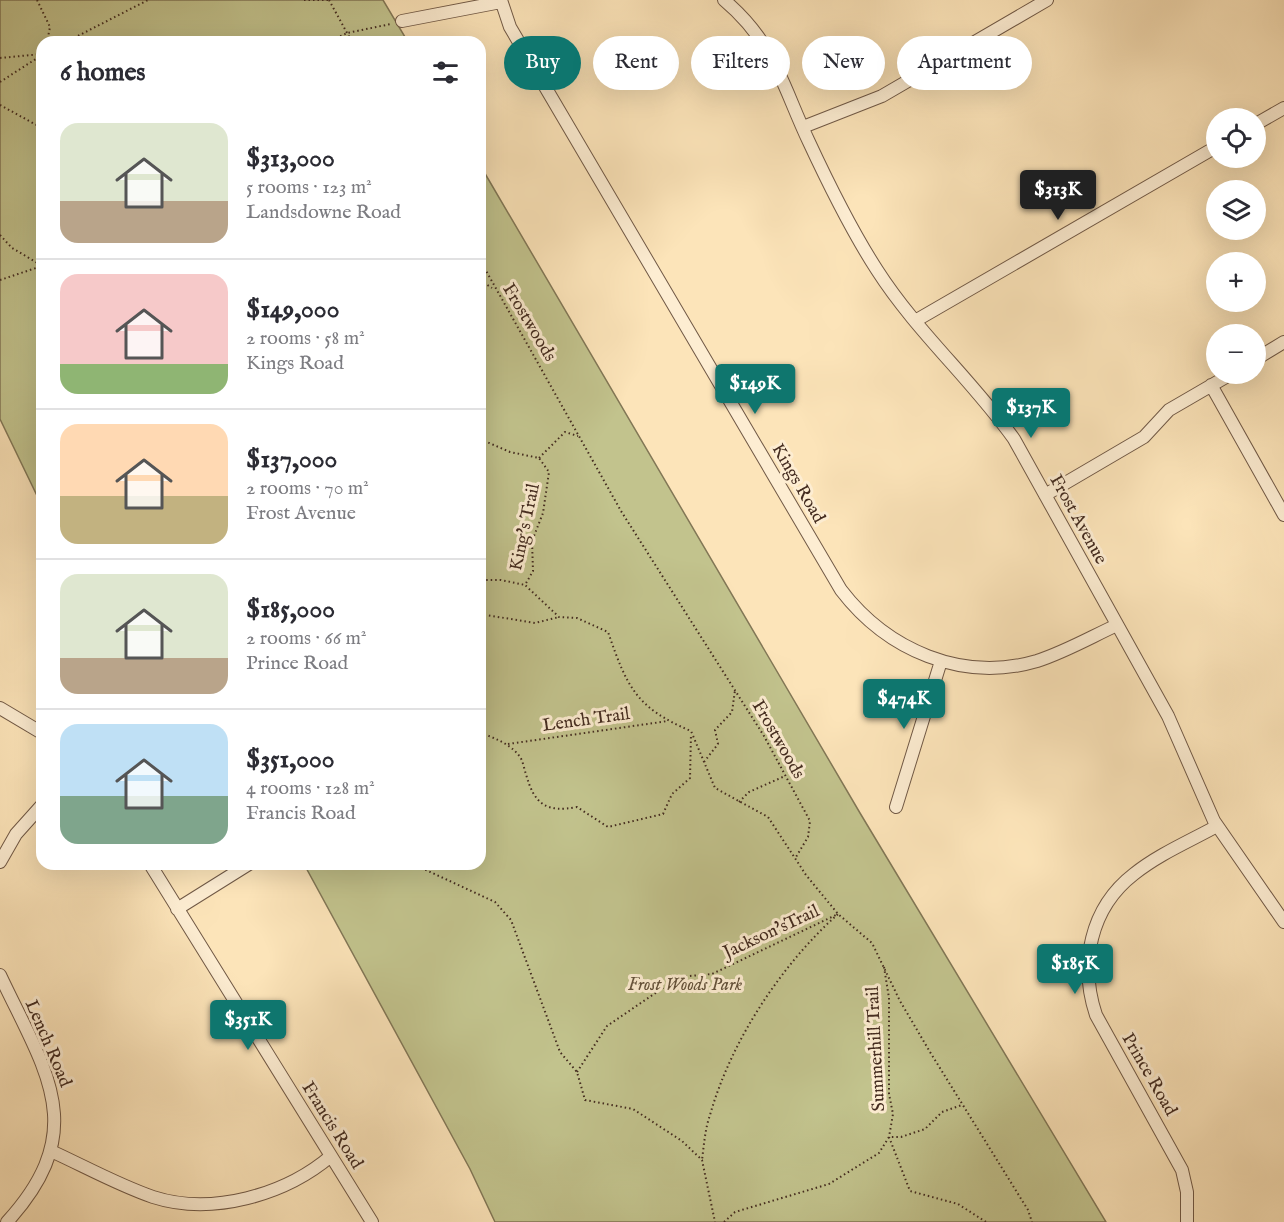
<!DOCTYPE html>
<meta charset="utf-8">
<style>
body{margin:0;font-family:"IM FELL English",serif;background:#f2f2f3;color:#2b2b33;height:100vh;display:flex;flex-direction:column;font-size:22px;white-space:nowrap}
*{box-sizing:border-box;margin:0}
p{font-size:20px;color:#7c7c81}
.icon{flex:none;width:33px;height:33px;fill:none;stroke:currentColor;stroke-width:2;stroke-linecap:round;stroke-linejoin:round}
.map{position:relative;flex:1;overflow:hidden}
.details{position:absolute;left:36px;top:36px;width:450px;height:834px;display:flex;flex-direction:column;background:#fff;border-radius:18px;box-shadow:0 6px 24px #0002}
.details>*{flex:none}
.hud{position:absolute;left:504px;top:36px;width:570px;height:54px;display:flex;gap:12px}
.buttons{position:absolute;left:1206px;top:108px;display:grid;gap:12px}
.buttons a{display:grid;place-items:center;width:60px;height:60px;border-radius:50%;background:#fff;box-shadow:0 6px 24px #0002;font-size:30px}
.price{position:absolute;translate:-50% -51px;padding:0 14px;border-radius:6px;background:#0f766e;color:#fff;font-size:20px;line-height:39px;filter:drop-shadow(0 2px 3px #0008)}
.price::after{content:'';position:absolute;left:50%;top:36px;width:18px;height:14px;margin-left:-9px;background:inherit;clip-path:polygon(0 0,100% 0,50% 100%)}
.price.active{background:#222;color:#fff}
ul{padding:0;list-style:none}
li{display:flex;align-items:center;gap:18px;height:150px;padding:0 24px}
li+li{border-top:2px solid #e1e1e2}
li span{display:grid;place-items:center;flex:none;width:168px;height:120px;border-radius:18px;color:#555}
li>.icon{margin-inline-start:auto}
span .icon{width:72px;height:72px;fill:#fffc;stroke-width:1}
li b{font-size:26px}
h2{display:flex;justify-content:space-between;align-items:center;height:72px;padding:0 24px;font-size:26px}
.tag{padding:0 21px;border-radius:27px;background:#fff;box-shadow:0 6px 24px #0002;font-size:21px;line-height:54px}
.tag.active{background:#0f766e;color:#fff}
.map>svg:first-child{display:block}
.green{fill:#c2c38d;stroke:#827756;stroke-width:1.5}
.lines{fill:none;stroke-linecap:round;stroke-linejoin:round}
.minor-casing{stroke:#715946;stroke-width:14}
.path{stroke:#432b1f;stroke-width:2;stroke-dasharray:1.5 3;stroke-linecap:butt}
.minor{stroke:#fdedd2;stroke-width:12}
.labels{text-anchor:middle;stroke-width:6;stroke-linejoin:round;paint-order:stroke}
.street-label{font-size:18px;fill:#432b1f;stroke:#fdedd2}
.park-label{font-size:18px;font-style:italic;fill:#63513a;stroke:#fdedd2}
</style>
<div class="map">
<svg width="1284" height="1222" viewBox="0 0 1284 1222">
<rect width="100%" height="100%" fill="#fce4b9"/>
<filter id="stains"><feTurbulence type="fractalNoise" baseFrequency=".00333" numOctaves="4"/><feColorMatrix values="0 0 0 0 .2 0 0 0 0 .09 0 0 0 0 .02 0 0 0 .5 -.17"/></filter>
<radialGradient id="worn" r=".72"><stop offset=".6" stop-color="#630" stop-opacity="0"/><stop offset="1" stop-color="#630" stop-opacity=".3"/></radialGradient>
<path class="green" d="M0 0H383L408 42H42V506L0 419Z
M480 165 860 813 1106 1222H495L470 1169 304 864H480Z"/>
<g class="lines">
<defs>
<path id="minor" d="M501 0 510 27 841 590C887 650 962 683 1037 661 1065 652 1091 637 1117 625
M724 0C775 43 782 85 809 142 829 185 851 230 877 270 916 331 972 380 1014 439L1168 716 1214 821 1284 922
M402 21 501 2
M1256 124 1284 108
M803 127 882 96 1047 0
M915 321 1216 147
M1256 359 1284 342
M1211 385 1284 515
M1045 495 1144 437 1169 410 1231 374
M0 708 42 733
M896 807 941 661
M0 862 16 834 42 805
M150 864 372 1222
M177 909 249 864
M0 975C45 1071 92 1129 7 1222
M51 1151C84 1166 118 1185 153 1197 212 1216 285 1195 331 1156
M1187 1222V1192L1182 1170 1096 1015C1079 964 1090 908 1134 874 1159 854 1190 841 1217 826"/>
</defs>
<use href="#minor" class="minor-casing"/>
<path class="path" d="M37 0 50 27 47 42
M304 0H328
M329 0 352 42
M66 42 148 0
M328 42 347 33 391 24
M0 58 42 54
M0 82 42 55
M0 105 42 128
M0 235 12 248 41 265
M480 260 621 511 764 736 810 821 808 837 796 857
M0 280 42 266
M480 280 492 288
M480 439 510 452 539 458 549 472 543 513 532 541 533 571 525 585 559 617 577 618 608 632C627 687 636 708 691 731L715 788 768 817 806 875 838 914 872 943 900 1001 930 1052 1028 1210 1032 1222
M539 458 565 432 578 436
M480 574 485 580H501L525 585
M480 614 535 623 559 617
M480 732C495 739 510 743 520 757 523 761 524 769 526 774 534 804 546 813 577 807L608 827 663 814 672 794 690 778 691 734
M508 744 668 721
M704 762 718 744 715 730 732 712 735 690
M739 802 749 792 785 776
M413 864 495 902 511 920 560 1052 577 1072 585 1100 633 1109 682 1141 702 1160 715 1222
M884 967 889 998V1094L893 1114 889 1137 910 1191 958 1204 986 1222
M577 1072 607 1026 679 977 712 974 838 914C781 965 731 1041 710 1115 705 1129 704 1145 702 1160
M724 1222 735 1212 829 1184 879 1153 889 1137H901L925 1129 942 1112 962 1105"/>
<use href="#minor" class="minor"/>
</g>
<g class="labels">
<g class="street-label">
<text transform="translate(530 322) rotate(59)" y="6">Frostwoods</text>
<text transform="translate(799 483) rotate(60)" y="6">Kings Road</text>
<text transform="translate(1079 519) rotate(61)" y="6">Frost Avenue</text>
<text transform="translate(524 527) rotate(-78)" y="6">King's Trail</text>
<text transform="translate(586 719) rotate(-8)" y="6">Lench Trail</text>
<text transform="translate(779 739) rotate(60)" y="6">Frostwoods</text>
<text transform="translate(771 931) rotate(-25)" y="6">Jackson'sTrail</text>
<text transform="translate(49 1043) rotate(67)" y="6">Lench Road</text>
<text transform="translate(875 1049) rotate(-93)" y="6">Summerhill Trail</text>
<text transform="translate(1150 1074) rotate(60)" y="6">Prince Road</text>
<text transform="translate(333 1125) rotate(58)" y="6">Francis Road</text>
</g>
<g class="park-label">
<text x="685" y="990">Frost Woods Park</text>
</g>
</g>
<rect width="100%" height="100%" filter="url(#stains)"/>
<rect width="100%" height="100%" fill="url(#worn)"/>
</svg>
<div class="buttons">
<a><svg class="icon" aria-label="locate" viewBox="0 0 24 24"><circle cx="12" cy="12" r="6"/><path d="M12 2v4M12 18v4M2 12h4M18 12h4"/></svg></a>
<a><svg class="icon" aria-label="layers" viewBox="0 0 24 24"><path d="M12 4l9 5-9 5-9-5zM3 14l9 5 9-5"/></svg></a>
<a>+</a>
<a>−</a>
</div>
<b class="price active" style="left:1058px;top:221px">$313K</b>
<b class="price" style="left:755px;top:415px">$149K</b>
<b class="price" style="left:1031px;top:439px">$137K</b>
<b class="price" style="left:904px;top:730px">$474K</b>
<b class="price" style="left:1075px;top:995px">$185K</b>
<b class="price" style="left:248px;top:1051px">$351K</b>
<div class="hud">
<a class="tag active">Buy</a>
<a class="tag">Rent</a>
<a class="tag">Filters</a>
<a class="tag">New</a>
<a class="tag">Apartment</a>
</div>
<section class="details">
<h2>6 homes<svg class="icon" aria-label="filters" viewBox="0 0 24 24"><path d="M4 7h16M4 17h16"/><circle cx="9" cy="7" r="2"/><circle cx="15" cy="17" r="2"/></svg></h2>
<ul>
<li><span style="background:linear-gradient(#dfe7d0 65%,#b9a48a 0)"><svg class="icon" aria-label="home" viewBox="0 0 24 24"><path d="M3 11l9-7 9 7M6 9v11h12V9"/></svg></span><div><b>$313,000</b><p>5 rooms · 123 m²</p><p>Landsdowne Road</p></div></li>
<li><span style="background:linear-gradient(#f6c9c9 75%,#8fb573 0)"><svg class="icon" aria-label="home" viewBox="0 0 24 24"><path d="M3 11l9-7 9 7M6 9v11h12V9"/></svg></span><div><b>$149,000</b><p>2 rooms · 58 m²</p><p>Kings Road</p></div></li>
<li><span style="background:linear-gradient(#ffd9b3 60%,#c2b280 0)"><svg class="icon" aria-label="home" viewBox="0 0 24 24"><path d="M3 11l9-7 9 7M6 9v11h12V9"/></svg></span><div><b>$137,000</b><p>2 rooms · 70 m²</p><p>Frost Avenue</p></div></li>
<li><span style="background:linear-gradient(#dfe7d0 70%,#b9a48a 0)"><svg class="icon" aria-label="home" viewBox="0 0 24 24"><path d="M3 11l9-7 9 7M6 9v11h12V9"/></svg></span><div><b>$185,000</b><p>2 rooms · 66 m²</p><p>Prince Road</p></div></li>
<li><span style="background:linear-gradient(#bfe0f5 60%,#7fa58c 0)"><svg class="icon" aria-label="home" viewBox="0 0 24 24"><path d="M3 11l9-7 9 7M6 9v11h12V9"/></svg></span><div><b>$351,000</b><p>4 rooms · 128 m²</p><p>Francis Road</p></div></li>
</ul>
</section>
</div>
